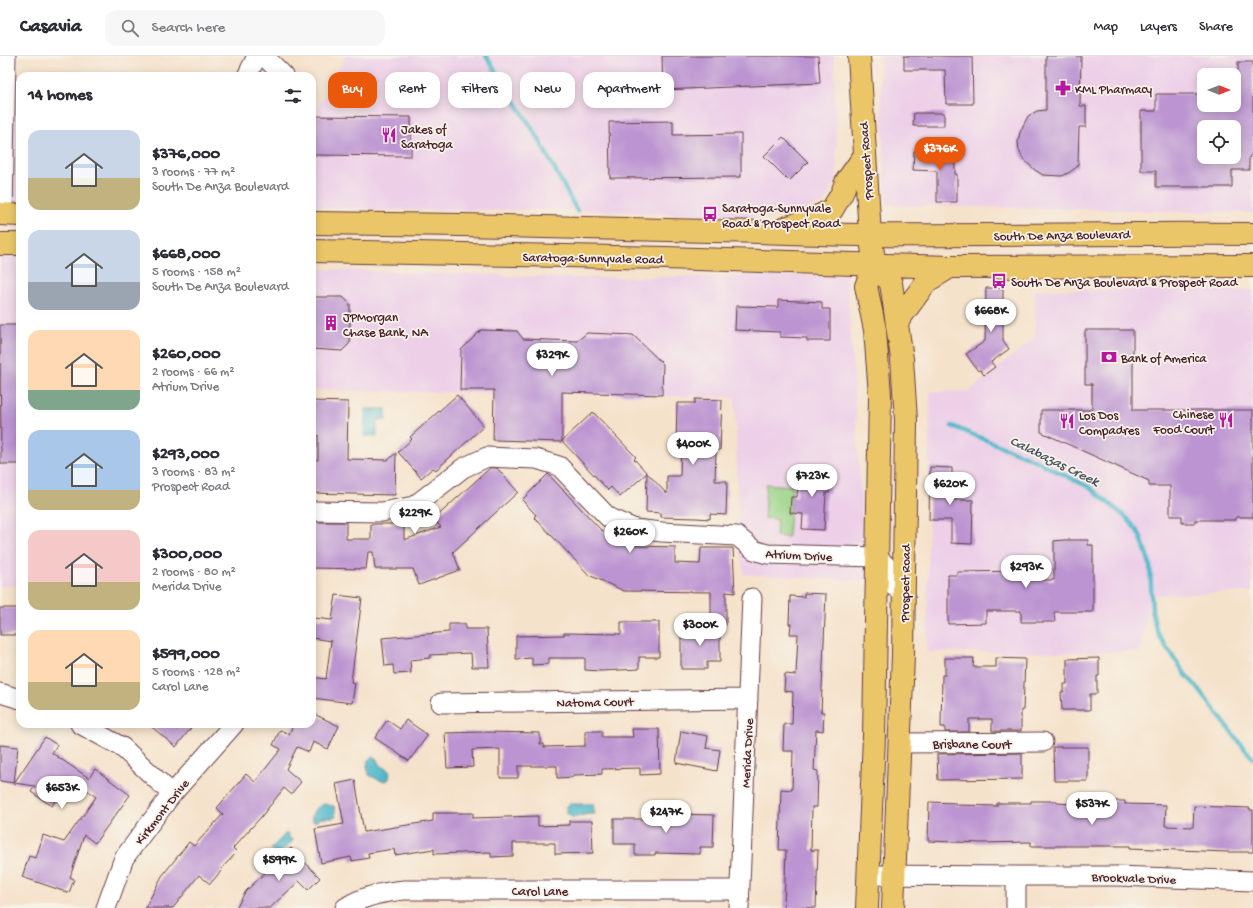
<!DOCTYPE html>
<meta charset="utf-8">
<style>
body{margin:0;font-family:"Gochi Hand",sans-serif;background:#f7f7f7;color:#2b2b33;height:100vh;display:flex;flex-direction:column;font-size:15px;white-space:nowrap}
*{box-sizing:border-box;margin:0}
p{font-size:13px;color:#7c7c81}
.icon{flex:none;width:22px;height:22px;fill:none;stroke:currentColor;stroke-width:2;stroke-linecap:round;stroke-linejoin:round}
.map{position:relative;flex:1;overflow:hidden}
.sheet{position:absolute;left:16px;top:16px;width:300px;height:656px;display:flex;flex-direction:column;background:#fff;border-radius:12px;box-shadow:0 2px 10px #0003}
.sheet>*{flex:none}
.hud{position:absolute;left:328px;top:16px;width:380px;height:36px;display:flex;gap:8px}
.needle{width:26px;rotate:90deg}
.controls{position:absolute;left:1197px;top:12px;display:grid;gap:8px}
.controls a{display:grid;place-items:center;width:44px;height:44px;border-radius:8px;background:#fff;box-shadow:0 2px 10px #0003;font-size:20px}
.price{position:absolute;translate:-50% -34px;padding:0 9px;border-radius:14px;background:#fff;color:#222;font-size:13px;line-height:26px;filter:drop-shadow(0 1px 2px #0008)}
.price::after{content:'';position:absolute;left:50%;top:24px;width:12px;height:9px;margin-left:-6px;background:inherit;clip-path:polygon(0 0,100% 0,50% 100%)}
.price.active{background:#ea580c;color:#fff}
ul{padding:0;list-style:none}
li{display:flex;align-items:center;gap:12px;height:100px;padding:0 12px}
li span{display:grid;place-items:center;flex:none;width:112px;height:80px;border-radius:12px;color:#555}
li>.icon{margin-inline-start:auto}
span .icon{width:48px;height:48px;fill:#fffc;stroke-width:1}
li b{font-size:17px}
h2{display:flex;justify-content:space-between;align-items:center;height:48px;padding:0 12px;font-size:17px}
.chip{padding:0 14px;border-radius:12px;background:#fff;box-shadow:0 2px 10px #0003;font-size:14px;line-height:36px}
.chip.active{background:#ea580c;color:#fff}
header{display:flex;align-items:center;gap:24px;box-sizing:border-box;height:56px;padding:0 20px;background:#fff;border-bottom:1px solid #e1e1e2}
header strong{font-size:19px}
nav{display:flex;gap:22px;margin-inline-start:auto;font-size:14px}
.search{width:280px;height:36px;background:#f7f7f7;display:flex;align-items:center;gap:10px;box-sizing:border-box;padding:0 14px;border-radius:12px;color:#7c7c81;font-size:15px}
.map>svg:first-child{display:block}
.built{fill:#edd0e8;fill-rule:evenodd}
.green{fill:#9ad386;stroke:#727958}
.water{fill:#4cb7c9;stroke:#4b6b7a}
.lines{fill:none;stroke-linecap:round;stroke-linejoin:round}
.stream{stroke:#4cb7c9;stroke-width:4.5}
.building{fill:#bc94d1;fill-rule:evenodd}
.minor-casing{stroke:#643c43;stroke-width:21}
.major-casing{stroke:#643c43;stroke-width:24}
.minor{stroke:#fff;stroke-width:19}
.major{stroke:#ebc669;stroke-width:22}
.labels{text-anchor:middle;stroke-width:3.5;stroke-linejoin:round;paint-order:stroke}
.poi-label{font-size:13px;fill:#4a1f2b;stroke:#f7f3e8;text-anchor:start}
.street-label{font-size:13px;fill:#4a1f2b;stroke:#f7f3e8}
.water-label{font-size:14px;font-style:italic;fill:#4b5462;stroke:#f7f3e8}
</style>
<header>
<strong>Casavia</strong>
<div class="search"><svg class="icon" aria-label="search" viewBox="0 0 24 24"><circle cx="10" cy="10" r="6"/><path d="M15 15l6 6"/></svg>Search here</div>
<nav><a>Map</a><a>Layers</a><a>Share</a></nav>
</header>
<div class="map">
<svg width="1253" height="852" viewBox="0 0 1253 852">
<rect width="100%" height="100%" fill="#f7f3e8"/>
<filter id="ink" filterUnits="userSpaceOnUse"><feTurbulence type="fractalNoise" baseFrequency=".025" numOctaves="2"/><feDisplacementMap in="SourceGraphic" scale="8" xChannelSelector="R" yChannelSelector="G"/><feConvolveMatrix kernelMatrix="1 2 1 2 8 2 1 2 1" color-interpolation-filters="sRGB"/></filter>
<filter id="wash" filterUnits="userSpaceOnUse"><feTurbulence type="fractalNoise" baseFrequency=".012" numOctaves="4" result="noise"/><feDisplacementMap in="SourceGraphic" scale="16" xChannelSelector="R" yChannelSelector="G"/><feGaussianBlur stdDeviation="0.9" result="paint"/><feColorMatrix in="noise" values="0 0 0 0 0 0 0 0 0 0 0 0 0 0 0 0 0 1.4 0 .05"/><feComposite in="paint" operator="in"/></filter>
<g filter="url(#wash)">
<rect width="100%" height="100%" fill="#f5e2cb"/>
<path class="built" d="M346 0H834L837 123 823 148 768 162 591 154H383L312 151V55H315Z
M879 0H1253V157L886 149ZM1204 19H1234V49H1204ZM1204 71H1234V101H1204Z
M20 57V145H0V58Z
M0 200 20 201V530H0Z
M312 213 580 222 847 219 866 525 744 518 739 490 735 341 312 334Z
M1035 234H1253V463H1251L1252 536 1150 539 1140 596H927L930 336 969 335 1035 282Z"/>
<path class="green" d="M766 428 792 430 788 481 776 480 777 463 764 462Z"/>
<path class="water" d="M365 353H386V364H377V380H364Z
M373 701 376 702 379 708 387 713 390 716 389 723 387 725 379 724 369 719 367 710 368 704Z
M324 748 334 750 336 761 333 762H322L314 766 312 764C311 755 316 752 324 748Z
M570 748H593L595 758C591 758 587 758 584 759 575 760 573 765 566 756L567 750Z
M286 777 293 785 277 799 271 793Z"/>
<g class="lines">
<path class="stream" d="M486 0 537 80 577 155
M952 370 1032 403 1089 431 1128 463 1140 479 1150 508 1152 555 1155 569 1160 582 1186 619 1196 630 1243 691 1253 702"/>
</g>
<g id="blocks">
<path class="building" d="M662 0H818L820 27 663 34Z
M904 0H972L973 48H946L945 14H904Z
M1046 0H1081L1080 50H1086V71H1079L1078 110 1070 116 1062 120 1043 119 1035 114 1023 103 1019 94 1018 86 1020 76 1028 60 1037 55 1046 54Z
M1238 6H1253V97L1249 101V114H1232V131H1156V115H1141V55H1156V38H1204V49H1234V23H1238ZM1204 71H1234V101H1204Z
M914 57H944V70H913Z
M312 60 411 61V100L312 99Z
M673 65V79L741 78V121L610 122 609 66Z
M783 81 808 106 789 125 764 100Z
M941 90H955V118H957V146H937V115L913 114 914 95H941Z
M986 232H1003V284L1009 293 991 306 995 311 984 319 980 314 978 315 966 298 985 285Z
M312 241H343L350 248V287L342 295 312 293Z
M778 244 822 246V253H830V285H807V282L780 281V276L735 274 736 250 778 251Z
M0 269H20V408H1Z
M481 274 517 275 523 283 577 285 587 277 633 279 663 308 662 339 562 336V386L493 384 494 334H460L461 294Z
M1085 274H1133V354H1253V461H1236V464H1195V467H1182V460H1170V430H1149V425L1041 376V354H1092V328H1085Z
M457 339 484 370 436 414 433 412 421 422 398 396 412 383 410 381Z
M695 343 722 344 720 394H716L715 425H727L726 459 710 458V463L696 462 661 461V457L646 456 647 417 667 438V420H680L681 389H676L677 347H695Z
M312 345 348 346 347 403 388 404 396 397 395 439 312 437V403L318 404V379H312Z
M593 356 636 401 634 403 647 417 620 441 611 431 608 434 562 385Z
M930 411 952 412V444H973L972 488 951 487V464H929Z
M490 412H497L518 436 453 496 460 514 419 529 413 513H375L373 496H368L366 513 312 512V466H346V483H371V468H404V484L441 471 434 463Z
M803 412 830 413 829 437H826L824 474 802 473 803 458 790 457 791 441H797L798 425H802Z
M548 418 601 474 636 490 675 491V507L700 508 701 492H733L735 537 726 536V569H711V536L624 535 589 519 534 461 536 459 522 444Z
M1064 484H1088V489H1093V556H1054L1055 566H1021V555H986V567L948 568V519H957V516L1030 515V524H1054V485Z
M804 537 826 538 821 656H824L823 675 816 674 814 714 818 715 817 751H812L811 794H818L816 852H784L786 794H779L781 733 792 734 793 695H783L784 668H792L793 636 784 635 785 618 796 619 798 578H790L791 568H789L790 540 804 541Z
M336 539 362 542 351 626 355 627 352 647 312 642V621L326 623 331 585 312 582 314 562 332 564Z
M0 552H19L20 579H0Z
M621 566H659V601H639V613L601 615 585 614V602H549V608L532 609V602L516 603V580L564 579V577L621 578Z
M449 568H465V573H487L489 611H472L471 597 430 599V602L410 604 411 617 394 618 393 609 385 610 382 582 449 576Z
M693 571H720V606H707V613H681V573H693Z
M945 602H974L973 611H996V602L1025 603 1023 654H1021V675H992V663H969V676H945V671H941L942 619H945Z
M1099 602V620H1097V638H1090V654H1062L1061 636H1064V628H1067V603Z
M312 657 339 670 328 693 313 686 309 696 297 691 286 713 301 726 291 738 284 732 261 761 233 792 237 796 221 813 222 814 210 828 199 819 173 852H145L162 820 189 786 194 790 223 758 217 752 246 718 255 726 281 693 273 689 280 674 289 678 294 668H312Z
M387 664 400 673 406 664 428 679 409 705 375 682Z
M148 668H194L176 691Z
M632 673H659L660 718 640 719V712L602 713V718L573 719V721L557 722V710H518V722H500V693L472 694 473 711 447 712 445 677 482 676 540 677V688H544V691L585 690V675H602V681H633Z
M681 675 708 680 706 692 720 694 717 715 676 707Z
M45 681 57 689 52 697 89 722 95 713 130 739 95 787 84 779 70 821 74 823 69 837 22 821 29 800 36 802 43 779 64 786 96 741 71 722 52 750 31 736 35 730 0 725V689L18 691 14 727Z
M1053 691H1088V725H1054Z
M1022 697V723L938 724 937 698Z
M355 724 364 776 433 765V757H473V762L538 760V770L569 769V765H592L593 797 555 798V787H513V800L491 801V796L434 798V793L395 799 394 793 368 797 369 802 352 805 351 801 321 807 315 773 344 768 336 728Z
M1031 745H1057V747L1072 748H1099V745H1125V748L1166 749 1165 770 1193 771 1194 750 1250 752V754H1253V796H1227L1130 792V790H1031V786L982 787 928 785 929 746 956 747V749L997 750V747H1031Z
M676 758 714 759 713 791H700V798L655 797V799H635V788H614V763H676Z
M291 792 320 822 308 834 299 825 270 852H236L246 835Z"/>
</g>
</g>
<g filter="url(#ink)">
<use href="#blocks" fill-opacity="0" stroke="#643c43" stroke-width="1"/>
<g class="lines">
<defs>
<path id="minor" d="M264 0 284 20
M247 20 257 0
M3 158 6 0
M312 455 382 456 414 450 463 412 487 401 536 403 559 410 609 462 635 473 662 476 737 480 754 494 767 498 876 501C889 510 890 514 892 529L904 537
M0 637 20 643
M441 647 748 643
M80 668 122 691 172 738
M900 687 1043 686
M868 819 1016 820
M106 852 124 802 172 738 234 668
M345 852C362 840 383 836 404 834H740
M739 852 752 542
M1016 852V820H1117L1253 825"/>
<path id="major" d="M859 0 870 179 875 209 866 230 875 274 880 339 874 680 867 852
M0 158 20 159
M312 167 462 169 709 175C763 175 816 179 869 179 997 180 1125 177 1253 178
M785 172 819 160 832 154 842 137 846 126 865 99
M0 188H20
M312 195 665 202 950 211 1253 210
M875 209 891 227 902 303 906 364 903 599 893 852
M897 266 927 225 950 211"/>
</defs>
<use href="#minor" class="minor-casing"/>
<use href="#major" class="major-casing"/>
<use href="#minor" class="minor"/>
<use href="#major" class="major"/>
</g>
</g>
<defs>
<symbol id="pharmacy-bare" viewBox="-9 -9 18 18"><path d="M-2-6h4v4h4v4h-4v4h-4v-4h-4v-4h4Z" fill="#b5179e" stroke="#f7f3e8" stroke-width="2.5" paint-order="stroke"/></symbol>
<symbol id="restaurant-bare" viewBox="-9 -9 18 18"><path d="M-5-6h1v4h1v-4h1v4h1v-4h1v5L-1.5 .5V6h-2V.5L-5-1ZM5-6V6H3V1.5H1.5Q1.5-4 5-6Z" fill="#b5179e" stroke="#f7f3e8" stroke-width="2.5" paint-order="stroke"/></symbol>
<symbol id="bus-bare" viewBox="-9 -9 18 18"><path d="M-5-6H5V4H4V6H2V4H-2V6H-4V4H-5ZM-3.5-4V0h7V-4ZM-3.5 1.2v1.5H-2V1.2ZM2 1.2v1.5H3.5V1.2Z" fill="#b5179e" stroke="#f7f3e8" stroke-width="2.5" paint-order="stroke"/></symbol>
<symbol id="building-bare" viewBox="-9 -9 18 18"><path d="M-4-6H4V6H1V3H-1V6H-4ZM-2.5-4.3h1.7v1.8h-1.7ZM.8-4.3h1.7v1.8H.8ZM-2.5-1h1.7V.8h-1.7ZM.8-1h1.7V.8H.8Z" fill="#b5179e" stroke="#f7f3e8" stroke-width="2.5" paint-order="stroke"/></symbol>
<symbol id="bank-bare" viewBox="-9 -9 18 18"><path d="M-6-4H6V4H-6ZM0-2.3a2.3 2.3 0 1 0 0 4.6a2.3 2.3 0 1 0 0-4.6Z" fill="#b5179e" stroke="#f7f3e8" stroke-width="2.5" paint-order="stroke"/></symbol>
</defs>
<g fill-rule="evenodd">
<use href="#pharmacy-bare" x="1052" y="21" width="22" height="22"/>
<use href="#restaurant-bare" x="378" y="68" width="22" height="22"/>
<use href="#bus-bare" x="699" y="147" width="22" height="22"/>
<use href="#bus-bare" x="988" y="214" width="22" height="22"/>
<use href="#building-bare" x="320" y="256" width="22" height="22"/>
<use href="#bank-bare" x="1098" y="290" width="22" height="22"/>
<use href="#restaurant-bare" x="1215" y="353" width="22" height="22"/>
<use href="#restaurant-bare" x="1056" y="354" width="22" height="22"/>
</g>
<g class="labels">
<g class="poi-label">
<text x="1075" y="37">KML Pharmacy</text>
<text x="401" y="77">Jakes of<tspan x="401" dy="15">Saratoga</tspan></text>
<text x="722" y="156">Saratoga-Sunnyvale<tspan x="722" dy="15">Road &amp; Prospect Road</tspan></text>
<text x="1011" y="230">South De Anza Boulevard &amp; Prospect Road</text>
<text x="343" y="265">JPMorgan<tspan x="343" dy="15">Chase Bank, NA</tspan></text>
<text x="1121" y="306">Bank of America</text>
<text x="1214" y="362" text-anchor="end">Chinese<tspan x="1214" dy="15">Food Court</tspan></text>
<text x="1079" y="363">Los Dos<tspan x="1079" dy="15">Compadres</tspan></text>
</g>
<g class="street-label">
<text transform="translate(865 105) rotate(-94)" y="5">Prospect Road</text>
<text transform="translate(1062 178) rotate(-1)" y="5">South De Anza Boulevard</text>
<text transform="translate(593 201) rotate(1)" y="5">Saratoga-Sunnyvale Road</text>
<text transform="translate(799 498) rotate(3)" y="5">Atrium Drive</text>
<text transform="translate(904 527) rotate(-89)" y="5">Prospect Road</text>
<text transform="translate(595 645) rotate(-1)" y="5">Natoma Court</text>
<text x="972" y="692">Brisbane Court</text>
<text transform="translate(746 697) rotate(-87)" y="5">Merida Drive</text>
<text transform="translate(161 755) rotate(-52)" y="5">Kirkmont Drive</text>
<text transform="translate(1134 821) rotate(2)" y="5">Brookvale Drive</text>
<text x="540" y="839">Carol Lane</text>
</g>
<g class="water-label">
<text transform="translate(1055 404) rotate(26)" y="5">Calabazas Creek</text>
</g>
</g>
</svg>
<div class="controls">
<a><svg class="needle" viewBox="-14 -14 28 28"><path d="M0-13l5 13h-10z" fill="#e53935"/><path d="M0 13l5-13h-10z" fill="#7c7c81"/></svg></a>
<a><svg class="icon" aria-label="locate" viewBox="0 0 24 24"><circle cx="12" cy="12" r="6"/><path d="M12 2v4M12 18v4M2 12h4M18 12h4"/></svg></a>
</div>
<b class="price active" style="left:940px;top:115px">$376K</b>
<b class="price" style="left:991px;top:277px">$668K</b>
<b class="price" style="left:552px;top:321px">$329K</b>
<b class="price" style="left:693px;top:410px">$400K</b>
<b class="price" style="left:812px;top:442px">$723K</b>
<b class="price" style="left:950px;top:450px">$620K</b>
<b class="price" style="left:415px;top:479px">$229K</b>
<b class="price" style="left:630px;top:498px">$260K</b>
<b class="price" style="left:1026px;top:533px">$293K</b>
<b class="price" style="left:700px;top:591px">$300K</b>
<b class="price" style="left:62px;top:754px">$653K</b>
<b class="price" style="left:1092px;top:770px">$537K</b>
<b class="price" style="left:666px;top:778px">$247K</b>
<b class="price" style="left:279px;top:826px">$599K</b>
<div class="hud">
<a class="chip active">Buy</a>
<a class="chip">Rent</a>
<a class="chip">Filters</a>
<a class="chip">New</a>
<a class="chip">Apartment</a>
</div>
<section class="sheet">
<h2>14 homes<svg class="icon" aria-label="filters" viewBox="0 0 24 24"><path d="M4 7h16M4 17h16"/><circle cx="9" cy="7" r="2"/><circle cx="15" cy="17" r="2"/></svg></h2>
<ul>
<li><span style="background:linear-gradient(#c9d6e8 60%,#c2b280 0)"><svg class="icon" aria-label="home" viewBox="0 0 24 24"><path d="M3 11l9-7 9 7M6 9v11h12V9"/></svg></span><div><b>$376,000</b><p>3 rooms · 77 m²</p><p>South De Anza Boulevard</p></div></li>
<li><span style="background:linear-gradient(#c9d6e8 65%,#9aa5b1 0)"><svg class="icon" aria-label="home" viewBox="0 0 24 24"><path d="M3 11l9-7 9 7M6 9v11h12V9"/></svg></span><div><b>$668,000</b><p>5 rooms · 158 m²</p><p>South De Anza Boulevard</p></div></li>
<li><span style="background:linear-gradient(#ffd9b3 75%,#7fa58c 0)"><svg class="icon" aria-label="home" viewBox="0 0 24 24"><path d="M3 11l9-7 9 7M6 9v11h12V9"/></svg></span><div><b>$260,000</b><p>2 rooms · 66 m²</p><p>Atrium Drive</p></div></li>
<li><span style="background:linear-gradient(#a9c7e8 75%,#c2b280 0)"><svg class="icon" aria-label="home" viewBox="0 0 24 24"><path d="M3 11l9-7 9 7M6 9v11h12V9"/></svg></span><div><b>$293,000</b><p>3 rooms · 83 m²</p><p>Prospect Road</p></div></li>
<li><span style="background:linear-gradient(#f6c9c9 65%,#c2b280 0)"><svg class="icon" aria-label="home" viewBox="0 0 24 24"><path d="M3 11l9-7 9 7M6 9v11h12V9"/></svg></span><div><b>$300,000</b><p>2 rooms · 80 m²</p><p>Merida Drive</p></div></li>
<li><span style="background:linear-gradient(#ffd9b3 65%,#c2b280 0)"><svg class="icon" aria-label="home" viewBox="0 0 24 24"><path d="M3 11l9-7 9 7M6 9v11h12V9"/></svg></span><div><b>$599,000</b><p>5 rooms · 128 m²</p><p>Carol Lane</p></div></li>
</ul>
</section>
</div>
